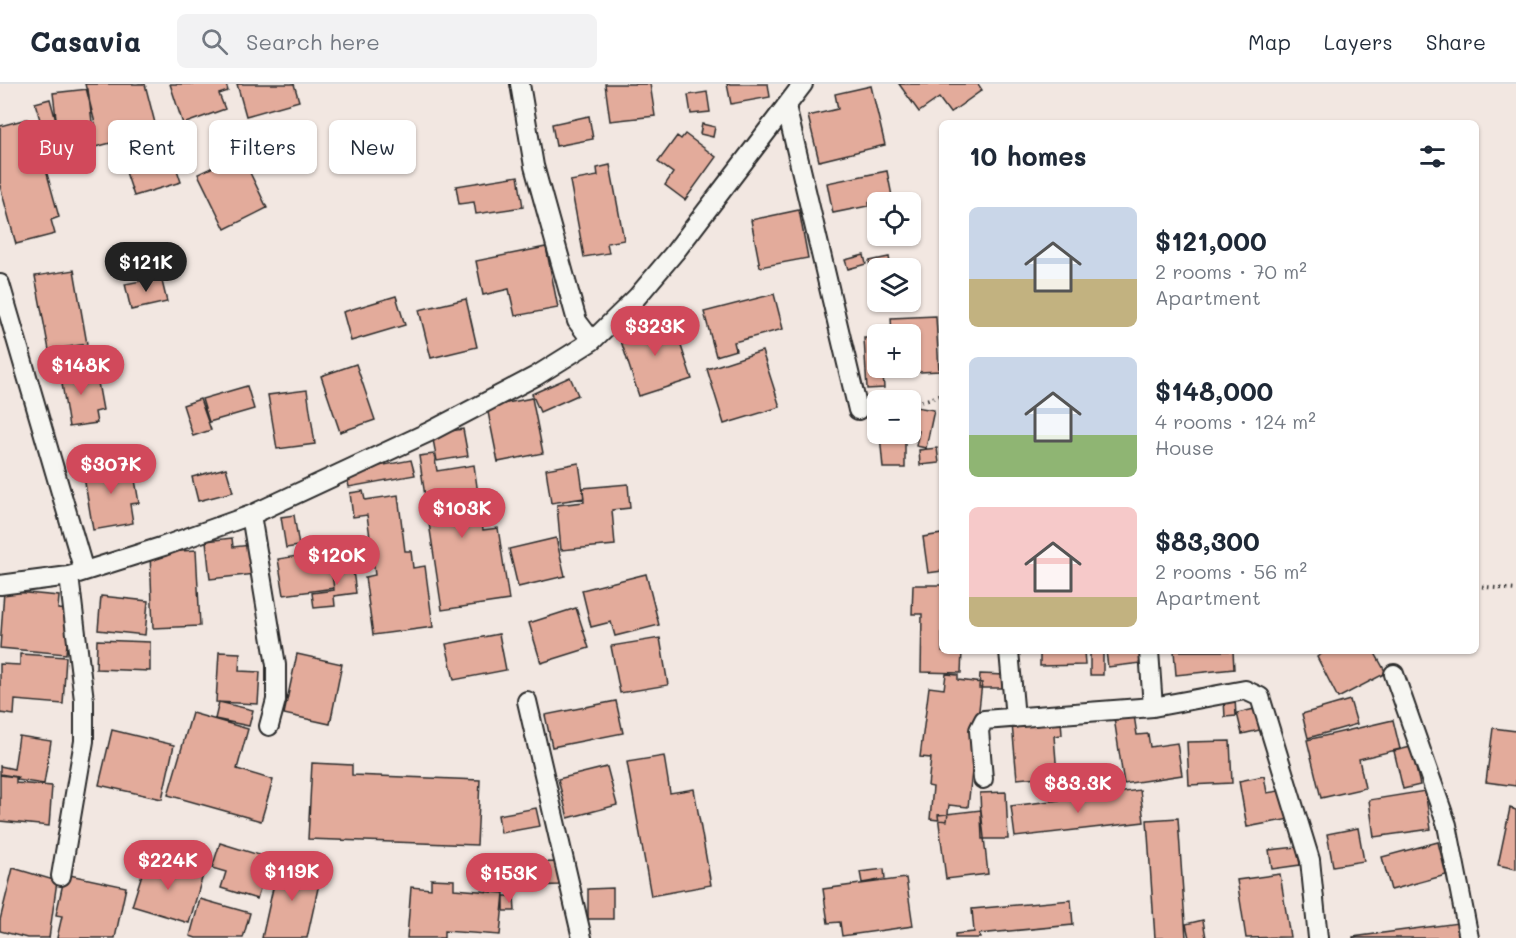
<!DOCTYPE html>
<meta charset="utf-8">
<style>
body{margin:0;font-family:Mali,sans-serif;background:#f2f2f3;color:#1f2937;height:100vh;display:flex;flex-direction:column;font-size:22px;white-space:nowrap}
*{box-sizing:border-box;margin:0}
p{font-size:20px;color:#747a83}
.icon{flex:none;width:33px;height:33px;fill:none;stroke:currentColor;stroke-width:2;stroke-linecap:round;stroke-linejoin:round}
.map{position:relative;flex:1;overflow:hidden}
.details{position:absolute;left:939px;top:36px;width:540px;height:534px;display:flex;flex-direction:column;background:#fff;border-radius:9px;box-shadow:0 2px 4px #0004}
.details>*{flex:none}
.banner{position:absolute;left:18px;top:36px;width:570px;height:54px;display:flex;gap:12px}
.tools{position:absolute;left:867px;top:108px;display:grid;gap:12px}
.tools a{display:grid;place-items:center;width:54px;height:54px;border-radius:9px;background:#fff;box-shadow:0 2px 4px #0004;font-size:30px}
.price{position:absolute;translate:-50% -51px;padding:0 14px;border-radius:21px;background:#d1495b;color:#fff;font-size:20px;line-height:39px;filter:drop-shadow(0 2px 3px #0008)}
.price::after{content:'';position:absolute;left:50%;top:36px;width:18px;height:14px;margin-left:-9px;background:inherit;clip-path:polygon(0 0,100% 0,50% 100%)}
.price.active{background:#222;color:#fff}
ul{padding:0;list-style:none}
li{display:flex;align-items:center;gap:18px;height:150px;padding:0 30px}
li span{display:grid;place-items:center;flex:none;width:168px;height:120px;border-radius:9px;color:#555}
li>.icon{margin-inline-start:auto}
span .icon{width:72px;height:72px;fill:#fffc;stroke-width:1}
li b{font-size:26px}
h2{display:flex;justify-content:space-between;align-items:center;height:72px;padding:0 30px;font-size:26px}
.chip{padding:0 21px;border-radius:9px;background:#fff;box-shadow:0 2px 4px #0004;font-size:21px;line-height:54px}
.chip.active{background:#d1495b;color:#fff}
header{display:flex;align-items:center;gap:36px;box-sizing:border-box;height:84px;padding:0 30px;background:#fff;border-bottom:2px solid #e0e1e3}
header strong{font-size:28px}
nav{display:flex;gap:33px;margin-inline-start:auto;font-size:21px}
.search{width:420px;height:54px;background:#f2f2f3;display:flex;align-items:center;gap:15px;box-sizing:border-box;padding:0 21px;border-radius:9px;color:#747a83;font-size:22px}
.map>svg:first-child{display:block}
.building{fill:#e3ab9b;stroke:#2b2b2b;stroke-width:1.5}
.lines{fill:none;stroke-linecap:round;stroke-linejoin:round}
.minor-casing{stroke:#2b2b2b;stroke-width:22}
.path{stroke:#2b2b2b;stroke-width:4;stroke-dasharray:1.5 4.5;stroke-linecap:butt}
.minor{stroke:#f6f6f2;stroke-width:18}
</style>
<header>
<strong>Casavia</strong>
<div class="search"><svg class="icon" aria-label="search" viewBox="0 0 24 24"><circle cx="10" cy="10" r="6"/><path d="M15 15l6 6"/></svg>Search here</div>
<nav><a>Map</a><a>Layers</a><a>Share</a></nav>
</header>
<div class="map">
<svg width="1516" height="854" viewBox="0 0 1516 854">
<rect width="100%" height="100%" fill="#f2e7e1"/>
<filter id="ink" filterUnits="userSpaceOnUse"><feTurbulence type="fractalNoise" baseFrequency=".0167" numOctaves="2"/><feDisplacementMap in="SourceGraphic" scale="12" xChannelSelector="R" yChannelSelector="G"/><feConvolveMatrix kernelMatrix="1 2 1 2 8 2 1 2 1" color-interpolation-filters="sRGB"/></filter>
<g filter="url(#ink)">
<path class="building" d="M85 0H145L157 47 68 70 63 51 96 43Z
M170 0H226L228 7 219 10 225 25 183 40Z
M237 0H294L299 17 246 32Z
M605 0H650L655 32 610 37Z
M727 0H768L770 13 731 20Z
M899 0H978L982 6 950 29 939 14 919 28Z
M871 2 885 61 819 77 808 32 838 25 835 10Z
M88 5 92 38 57 42 53 9Z
M707 8 710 28 691 30 688 11Z
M50 15 61 55 39 61 59 133 51 136 55 150 16 160 0 102V42L27 35 29 43 41 39 35 19Z
M589 32 593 55 556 62 552 40Z
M702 40 715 43 713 53 700 50Z
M685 50 716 73 685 116 665 101 673 89 658 78 677 52 681 55Z
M167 55 181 98 134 112 120 70Z
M241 70 267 124 225 145 198 90Z
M610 81 624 156 607 159 609 169 584 173 570 97 598 92 597 84Z
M887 87 893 117 878 118V120L833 129 827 99Z
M518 92 523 123 476 130 474 118 459 120 456 102Z
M893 115V118H878V136L871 137 869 118Z
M799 126 808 174 760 183 751 136Z
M546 163 558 224 515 232 509 205 483 211 476 177Z
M864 171 866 180 848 185 845 176Z
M889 173 891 184H878V196L873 197 869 177Z
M74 186 87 260 49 266 35 192Z
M161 193 167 218 131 226 125 200Z
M774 210 783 245 734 258 736 266 716 272 704 228Z
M396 212 405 241 351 257 343 228Z
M466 215 477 263 431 274 419 226Z
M936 232 939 287 883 290 884 304 867 305 864 254H878V284H910V250H892L891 234Z
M672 235 692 295 639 312 619 251Z
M762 267 780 323 724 340 707 285Z
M356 280 375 336 340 348 321 292Z
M95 282 103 326 95 328 97 339 69 343 60 287Z
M570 293 578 311 540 328 532 310Z
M247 302 254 325 209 338 202 315Z
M307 306 315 360 277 365 268 311Z
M532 314 543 369 498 378 487 323Z
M200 315 211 346 193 352 183 321Z
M910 322 934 326 926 364 916 362 919 347 910 346Z
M463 345 468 372 437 377 432 350Z
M880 351H905V384H883Z
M937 364 939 379 920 381 919 366Z
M434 370 437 387 474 381 483 446 498 444 509 516 442 526 419 372Z
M411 376 415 391 349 403 346 388Z
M132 378 139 419 130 420 133 439 93 446 83 387Z
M579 379 584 414 551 419 546 385Z
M226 384 233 408 198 417 192 393Z
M628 400 630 424 612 426 615 461 561 466 557 421 584 418 583 404Z
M363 407 365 416 398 411 405 467H411L413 484 425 482 433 543 373 551 365 493 375 491 367 431 353 433 350 409Z
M294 431 299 462 286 464 281 433Z
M942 450V487L928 489 923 453Z
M232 454 233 463 251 461 255 490 210 495 206 457Z
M556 454 565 492 518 503 509 465Z
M196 466 200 542 153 544 150 469Z
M328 467 334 504 284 511 278 475Z
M352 479 356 509 334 512 335 522 314 524 312 509 334 506 331 481Z
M646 490 659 541 615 552 611 538 591 543 582 506Z
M913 501H942V567H962L961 589 921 588 922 530H912Z
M4 507 59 512 58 525 70 526 66 570 0 564Z
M101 512 148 517 145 551 98 546Z
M576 524 589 564 541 579 529 539Z
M499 550 506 586 454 596 446 560Z
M660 554 668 601 620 609 611 562Z
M97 556 150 558V587L96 585Z
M1040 567H1084L1085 581 1040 582Z
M1106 567H1148L1149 578 1108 583Z
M1174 567H1233L1234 585 1176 591Z
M1379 567 1375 569 1386 589 1338 614 1317 573 1326 567Z
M219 568 240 569 239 587 260 588 258 620 216 618Z
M1090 568H1103V591H1090Z
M20 570 66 573 63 620 15 616 14 631 0 629V580L20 581Z
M297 570 342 580 330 640 284 630Z
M946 590 958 591V596L982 599 968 723 949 721 947 737 930 735 933 703 928 702 931 674 920 673 929 603 944 605Z
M980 590 1005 591 1004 604H979Z
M1235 615 1236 632 1225 633 1224 616Z
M1350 616 1357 640 1308 654 1302 630Z
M616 617 623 649 552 663 545 631Z
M219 618 253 626 249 642 215 635Z
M1259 624 1264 645 1242 650 1237 629Z
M192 629 248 645 237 685 273 696 261 737 168 711Z
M1134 631 1137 651 1148 650 1150 663 1177 659 1182 691 1124 700 1114 634Z
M1061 636 1062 651 1054 652 1058 703 1039 704 1038 693 1017 695 1012 640Z
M1393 636 1400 665 1359 675 1365 704 1321 714 1307 656Z
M1493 644 1516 647V702L1486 698Z
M112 646 174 661 162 715 99 701Z
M19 652 51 657 44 700 17 696 18 693 0 690V682L14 685Z
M1230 657 1232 699 1189 701 1187 658Z
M1411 663 1420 701 1403 705 1394 667Z
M664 672 670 709 694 705 711 801 651 812 627 678Z
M312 679 352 681V691L480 696 477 761 308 755Z
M607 683 617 721 568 734 558 695Z
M0 691 16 693V699L52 702 49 742 0 737Z
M1264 692 1267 709 1285 706 1290 735 1247 743 1239 697Z
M1140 706 1144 738 1015 753 1011 722Z
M1425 707 1431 745 1374 753 1369 716Z
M1006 708 1008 755H982L980 709Z
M536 724 540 742 501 749 498 731Z
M1510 724 1516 726V785L1498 781Z
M981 726 988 790 946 795 938 731Z
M1178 734 1186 854H1155L1147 736Z
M1358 744 1364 777 1333 782 1327 750Z
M1438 758 1446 791 1391 806 1382 773Z
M220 759 269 774 257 815 221 804 226 788 212 784Z
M1297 763 1300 781 1272 785 1269 766Z
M147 774 203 791 189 839 132 822Z
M279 777 322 786 307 854H262Z
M558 778 559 801 507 803V779Z
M13 784 57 797 49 854H27L0 847V836Z
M884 785 885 795 862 799 860 788Z
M65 790 126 803 115 854H57L62 832 56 831Z
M1280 790 1290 853 1246 854 1237 796Z
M906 794 913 842 842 852 840 838 828 839 823 805Z
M431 795 454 796V805L504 809 500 851 444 847V854H407L411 803 431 805Z
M613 804V835H588V805Z
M504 812H514L515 827H504Z
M200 815 250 829 243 854H196L190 852Z
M1071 816 1073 841 979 850 980 854H955V850L974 848 972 825Z
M1203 836 1206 854H1189L1186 840Z
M1458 839 1460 854H1353V853Z"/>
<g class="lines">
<defs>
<path id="minor" d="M520 0 534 82 577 237 592 257
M786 22 858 326
M0 200 84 487
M251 431 276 581V616L269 642
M0 501 69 492 164 462 251 431 429 348 536 292 592 257 637 213 675 168 803 0
M1009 567 1015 634
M1149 567 1153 623
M1394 590 1447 741 1469 854
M527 617 582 854
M983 695 979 646 984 636 1153 623 1245 606 1260 613 1310 776 1318 854
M61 792 84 657V616L69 492"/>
</defs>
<use href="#minor" class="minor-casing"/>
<path class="path" d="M910 321 942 311
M1476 502 1516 506"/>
<use href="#minor" class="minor"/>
</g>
</g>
</svg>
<div class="tools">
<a><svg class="icon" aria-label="locate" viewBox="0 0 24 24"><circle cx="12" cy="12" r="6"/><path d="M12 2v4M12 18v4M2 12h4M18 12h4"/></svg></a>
<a><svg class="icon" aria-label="layers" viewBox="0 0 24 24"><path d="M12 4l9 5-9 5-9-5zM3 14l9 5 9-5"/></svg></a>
<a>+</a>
<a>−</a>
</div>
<b class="price active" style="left:146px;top:209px">$121K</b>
<b class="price" style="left:655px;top:273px">$323K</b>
<b class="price" style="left:81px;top:312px">$148K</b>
<b class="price" style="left:111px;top:411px">$307K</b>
<b class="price" style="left:462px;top:455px">$103K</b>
<b class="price" style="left:337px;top:502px">$120K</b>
<b class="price" style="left:1078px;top:730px">$83.3K</b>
<b class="price" style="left:168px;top:807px">$224K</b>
<b class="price" style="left:292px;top:818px">$119K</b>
<b class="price" style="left:509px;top:820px">$153K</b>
<div class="banner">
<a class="chip active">Buy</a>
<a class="chip">Rent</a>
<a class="chip">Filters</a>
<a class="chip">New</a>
</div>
<section class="details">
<h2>10 homes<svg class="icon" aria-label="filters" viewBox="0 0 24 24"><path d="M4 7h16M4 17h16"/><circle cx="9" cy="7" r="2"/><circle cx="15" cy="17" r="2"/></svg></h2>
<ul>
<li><span style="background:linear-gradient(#c9d6e8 60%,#c2b280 0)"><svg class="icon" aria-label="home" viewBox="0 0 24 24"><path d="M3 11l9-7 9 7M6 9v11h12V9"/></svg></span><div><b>$121,000</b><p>2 rooms · 70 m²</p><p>Apartment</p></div></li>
<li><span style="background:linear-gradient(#c9d6e8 65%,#8fb573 0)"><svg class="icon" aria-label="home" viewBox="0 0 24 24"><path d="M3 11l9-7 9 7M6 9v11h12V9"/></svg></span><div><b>$148,000</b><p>4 rooms · 124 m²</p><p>House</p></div></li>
<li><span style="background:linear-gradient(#f6c9c9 75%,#c2b280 0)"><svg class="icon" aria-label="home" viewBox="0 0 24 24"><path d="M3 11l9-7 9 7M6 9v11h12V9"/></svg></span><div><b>$83,300</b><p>2 rooms · 56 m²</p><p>Apartment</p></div></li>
</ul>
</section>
</div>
